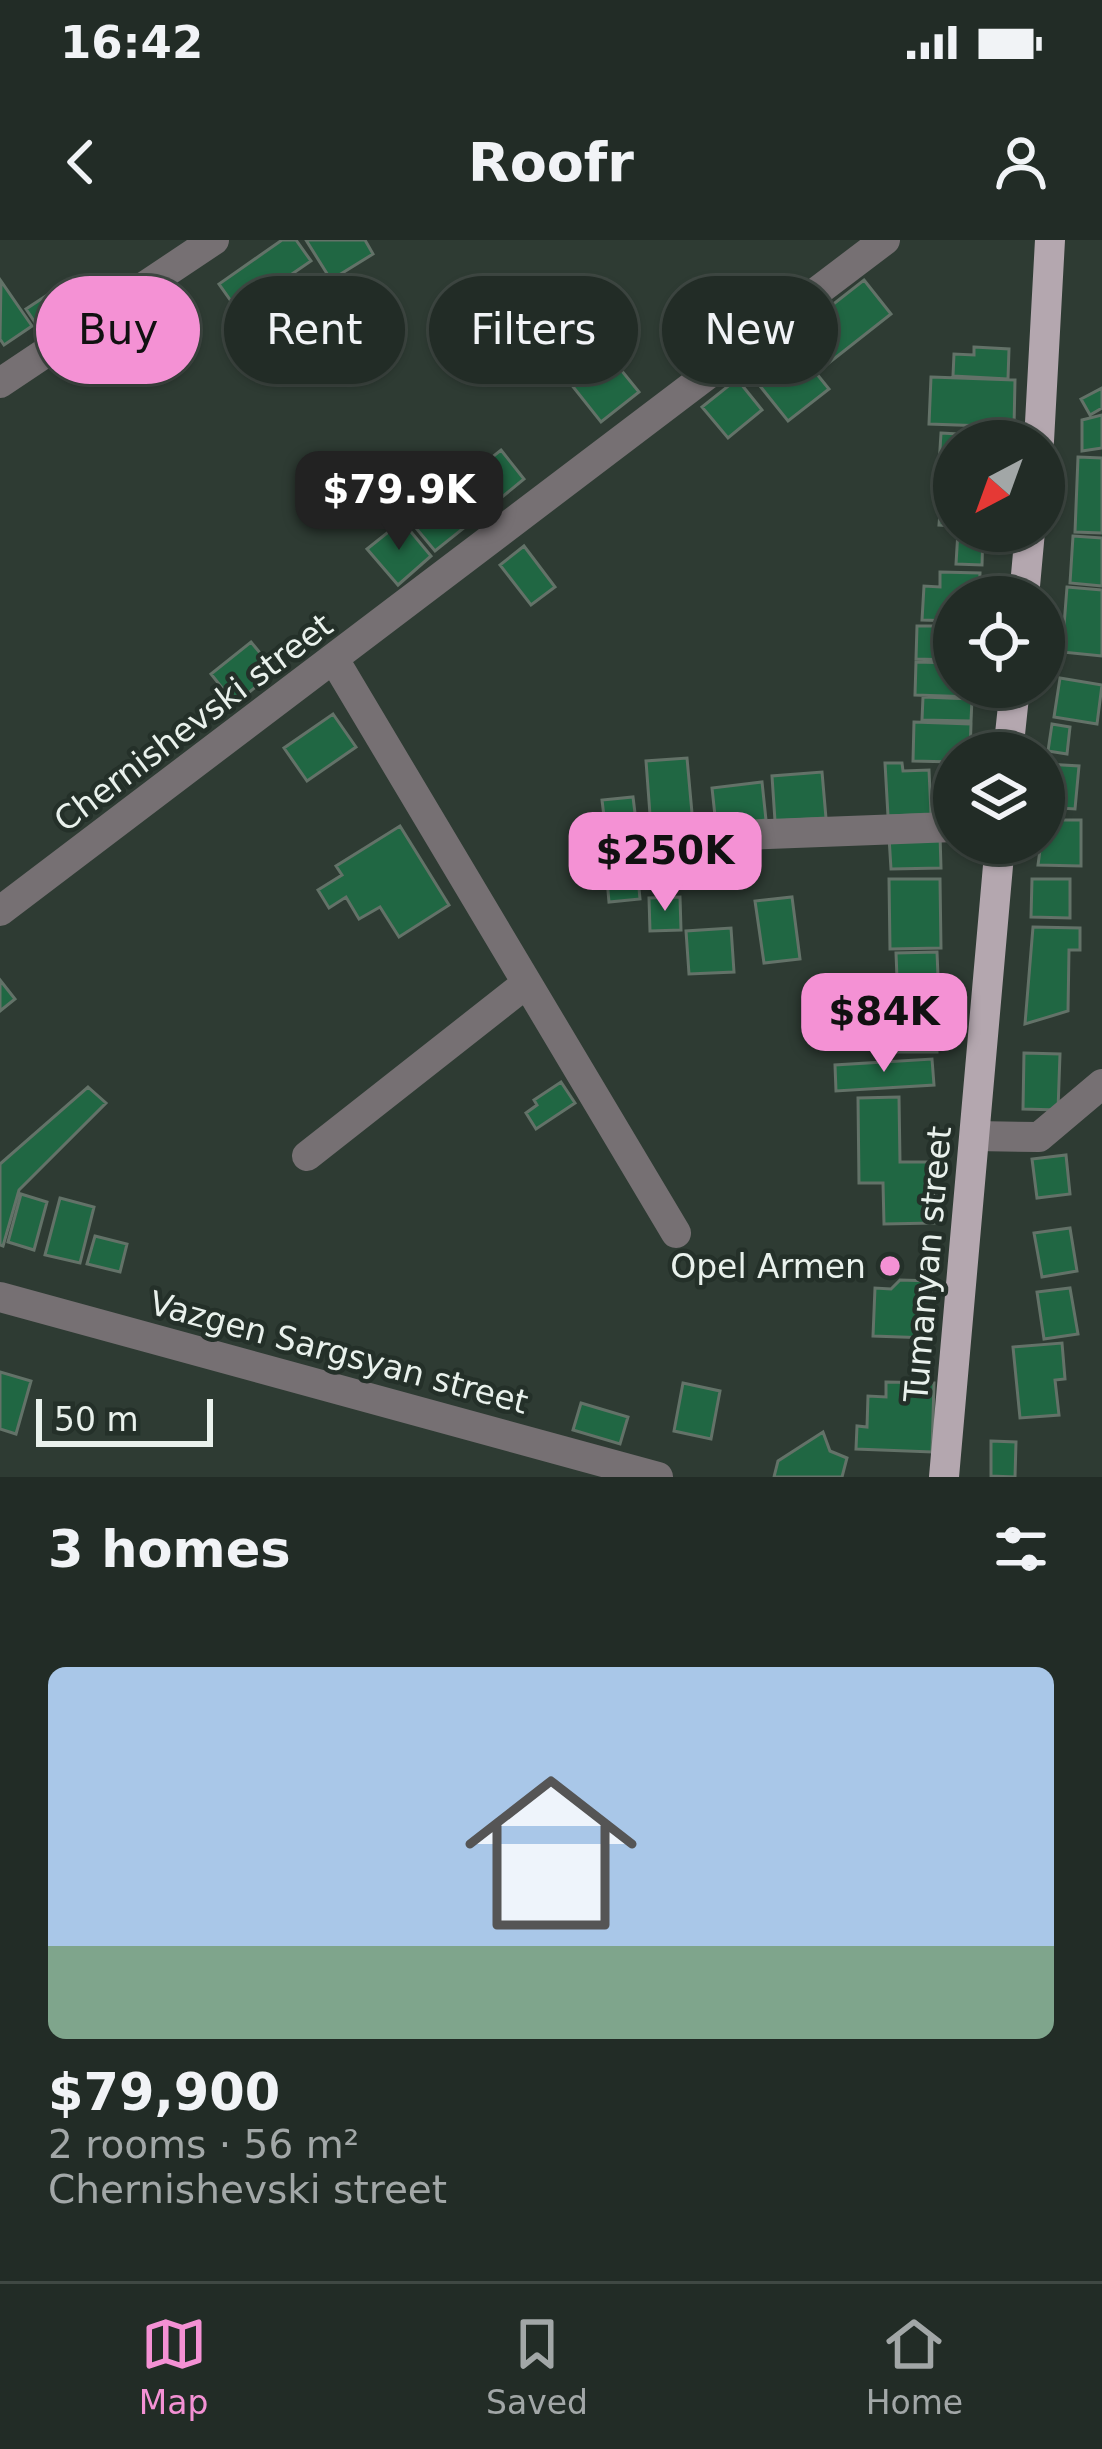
<!DOCTYPE html>
<meta charset="utf-8">
<style>
body{margin:0;font-family:"DejaVu Sans",sans-serif;background:#2e3832;color:#f1f3f6;height:100vh;display:flex;flex-direction:column;font-size:45px;white-space:nowrap}
*{box-sizing:border-box;margin:0}
p{font-size:39px;color:#a2a7a7}
.icon{flex:none;width:66px;height:66px;fill:none;stroke:currentColor;stroke-width:2;stroke-linecap:round;stroke-linejoin:round}
.map{position:relative;height:1237px;overflow:hidden}
.details{display:flex;flex-direction:column;background:#222c26;flex:1}
.details>*{flex:none}
.guide{position:absolute;left:36px;top:36px;width:1032px;height:108px;display:flex;gap:24px}
.needle{width:78px;rotate:221deg}
.buttons{position:absolute;left:933px;top:180px;display:grid;gap:24px}
.buttons a{display:grid;place-items:center;width:132px;height:132px;border-radius:50%;background:#222c26;box-shadow:0 3px 9px #0004,0 0 0 3px #3f4843;font-size:60px}
.scale{position:absolute;left:36px;bottom:30px;width:177px;box-sizing:border-box;padding-left:12px;border:6px solid #e9f1ec;border-top:0;font-size:33px;line-height:42px;white-space:nowrap;color:#e9f1ec;-webkit-text-stroke:9px #243029;paint-order:stroke}
.price{position:absolute;translate:-50% -102px;padding:0 27px;border-radius:24px;background:#f491d4;color:#111;font-size:39px;line-height:78px;filter:drop-shadow(0 3px 6px #0008)}
.price::after{content:'';position:absolute;left:50%;top:72px;width:36px;height:27px;margin-left:-18px;background:inherit;clip-path:polygon(0 0,100% 0,50% 100%)}
.price.current{background:#222;color:#fff}
ul{padding:0;list-style:none}
li{display:grid;align-content:center;gap:24px;height:636px;padding:0 48px}
li span{display:grid;place-items:center;height:372px;border-radius:18px;color:#555}
li>.icon{margin-inline-start:auto}
span .icon{width:216px;height:216px;fill:#fffc;stroke-width:1}
li b{font-size:51px}
h2{display:flex;justify-content:space-between;align-items:center;height:144px;padding:0 48px;font-size:51px}
.chip{padding:0 42px;border-radius:54px;background:#222c26;box-shadow:0 3px 9px #0004,0 0 0 3px #3f4843;font-size:42px;line-height:108px}
.chip.current{background:#f491d4;color:#111}
.status{display:flex;justify-content:space-between;align-items:center;height:84px;padding:0 60px;background:#222c26;direction:ltr}
.status svg{height:33px;fill:currentColor}
header{display:flex;justify-content:space-between;align-items:center;height:156px;padding:0 48px;background:#222c26;font-size:54px;font-weight:600}
.tab-bar{display:flex;justify-content:space-around;align-items:center;height:168px;border-top:3px solid #3f4843;background:#222c26;font-size:33px;color:#a2a7a7}
.tab-bar a{display:grid;justify-items:center;gap:6px}
.tab-bar .current{color:#f491d4}
.map>svg:first-child{display:block}
.building{fill:#206743;stroke:#637268;stroke-width:3}
.lines{fill:none;stroke-linecap:round;stroke-linejoin:round}
.minor{stroke:#767073;stroke-width:30}
.major{stroke:#b4a7af;stroke-width:30}
.poi-dot{fill:#f491d4;stroke:#243029;stroke-width:4.5}
.labels{text-anchor:middle;stroke-width:9;stroke-linejoin:round;paint-order:stroke}
.street-label{font-size:33px;fill:#e9f1ec;stroke:#243029}
.poi-label{font-size:33px;fill:#e9f1ec;stroke:#243029;text-anchor:end}
</style>
<div class="status"><b>16:42</b><svg viewBox="0 0 49 12"><path d="M0 12V9h3v3zM5 12V6h3v6zM10 12V3h3v9zM15 12V0h3v12zM26 1h20v11H26zM47 4h2v5h-2z"/></svg></div>
<header><svg class="icon" aria-label="back" viewBox="0 0 24 24"><path d="M15 5l-7 7 7 7"/></svg>Roofr<svg class="icon" aria-label="person" viewBox="0 0 24 24"><circle cx="12" cy="8" r="4"/><path d="M4 21q1-7 8-7t8 7"/></svg></header>
<div class="map">
<svg width="1102" height="1237" viewBox="0 0 1102 1237">
<rect width="100%" height="100%" fill="#2e3b33"/>
<path class="building" d="M282 0H296L311 21 276 45 300 79 262 105 219 44Z
M306 0H365L373 14 331 40Z
M864 40 891 74 816 133 829 149 788 181 748 131Z
M1 41 32 86 4 105 0 99Z
M64 44 75 62 38 87 26 69Z
M570 104 591 129 609 115 639 152 601 182 551 119Z
M974 107 1009 109 1008 139 953 136 954 114 974 115Z
M931 137 1015 140 1014 187 929 184Z
M737 139 762 170 728 198 702 167Z
M1102 148V168L1090 175 1081 159Z
M1102 175V208L1082 211V180Z
M941 193 992 196 991 201H954V226L939 225Z
M501 210 524 239 485 271 461 242Z
M1078 217 1102 218V293L1075 292Z
M451 250 475 279 435 311 411 282Z
M941 259 954 260V286L939 285Z
M402 281 431 316 398 345 367 309Z
M958 291 983 292 982 325 956 324Z
M1073 296 1102 298V346L1070 343Z
M524 306 555 347 531 365 500 325Z
M940 332 980 333 979 357H954V381L922 380 924 346 940 347Z
M1067 347 1102 350V416L1062 412Z
M917 386H954V420L916 419Z
M251 402 275 431 235 464 211 434Z
M916 422 954 423V447H975V457L915 455Z
M1060 438 1102 445 1097 484 1054 477Z
M923 457 972 459 971 481 922 480Z
M333 474 356 507 307 541 284 508Z
M914 482 971 484 970 513H954V522L913 521Z
M1052 484 1070 487 1067 514 1048 511Z
M687 518 693 584 651 588 646 521Z
M885 523H902L903 531 929 530 931 574 888 576Z
M1046 524 1079 526 1075 569 1044 567Z
M822 532 826 578 775 581 772 536Z
M762 542 766 580 716 585 712 548Z
M633 557 637 589 606 593 602 560Z
M1044 580H1081V626L1038 625Z
M400 586 449 665 399 697 380 667 359 679 346 657 329 668 318 650 342 635 336 626Z
M635 592 638 624 607 627 604 595Z
M940 595 941 628 891 629 889 597Z
M637 627 640 659 609 662 606 629Z
M889 639H940L941 708 890 709Z
M1032 639H1070V678L1031 677Z
M680 657 681 690 650 691 649 658Z
M792 657 800 719 764 723 755 661Z
M1033 687 1080 688V710H1069L1068 771 1025 784Z
M731 688 734 732 689 734 686 691Z
M937 712 939 761 898 763 896 713Z
M0 740 15 759 0 771Z
M936 767 937 812H876L875 768Z
M1024 813 1060 814 1058 870 1023 869Z
M932 819 934 845 836 851 835 825Z
M561 842 575 863 536 889 526 873 537 865 534 860Z
M88 847 106 863 19 950 3 1006 0 1005V924Z
M899 857 900 922H933L934 983 884 984 883 943H859L858 858Z
M1066 915 1070 954 1037 958 1032 919Z
M21 954 47 962 34 1010 8 1002Z
M60 958 94 967 80 1023 45 1015Z
M1070 988 1077 1031 1042 1037 1034 993Z
M95 996 127 1004 120 1032 87 1024Z
M900 1040 932 1041 929 1098 873 1096 875 1048 891 1049Z
M1070 1048 1078 1094 1044 1099 1037 1052Z
M1062 1103 1065 1139 1055 1140 1059 1175 1020 1178 1013 1107Z
M0 1132 31 1141 16 1194 0 1189Z
M886 1142 934 1143 932 1212 856 1209 857 1186 867 1187 868 1156 886 1157Z
M683 1143 720 1151 711 1199 674 1191Z
M581 1163 628 1177 620 1204 573 1190Z
M823 1192 830 1211 847 1218 842 1237H774L778 1221Z
M991 1201 1016 1202 1015 1237 991 1236Z"/>
<g class="lines">
<path class="minor" d="M0 143 214 0
M335 421 676 993
M692 597 954 587
M0 671 885 0
M975 896 1039 897 1102 844
M307 916 527 743
M0 1057 658 1237"/>
<path class="major" d="M1039 201 1050 0
M1024 357 1030 291
M1008 513 1015 447
M944 1237 1000 603"/>
</g>
<circle class="poi-dot" cx="890" cy="1026" r="12"/>
<g class="labels">
<g class="street-label">
<text transform="translate(193 482) rotate(-37)" y="12">Chernishevski street</text>
<text transform="translate(927 1024) rotate(-85)" y="12">Tumanyan street</text>
<text transform="translate(339 1112) rotate(15)" y="12">Vazgen Sargsyan street</text>
</g>
<g class="poi-label">
<text x="866" y="1038">Opel Armen</text>
</g>
</g>
</svg>
<div class="buttons">
<a><svg class="needle" viewBox="-14 -14 28 28"><path d="M0-13l5 13h-10z" fill="#e53935"/><path d="M0 13l5-13h-10z" fill="#a2a7a7"/></svg></a>
<a><svg class="icon" aria-label="locate" viewBox="0 0 24 24"><circle cx="12" cy="12" r="6"/><path d="M12 2v4M12 18v4M2 12h4M18 12h4"/></svg></a>
<a><svg class="icon" aria-label="layers" viewBox="0 0 24 24"><path d="M12 4l9 5-9 5-9-5zM3 14l9 5 9-5"/></svg></a>
</div>
<div class="scale">50 m</div>
<b class="price current" style="left:399px;top:313px">$79.9K</b>
<b class="price" style="left:665px;top:674px">$250K</b>
<b class="price" style="left:884px;top:835px">$84K</b>
<div class="guide">
<a class="chip current">Buy</a>
<a class="chip">Rent</a>
<a class="chip">Filters</a>
<a class="chip">New</a>
</div>
</div>
<section class="details">
<h2>3 homes<svg class="icon" aria-label="filters" viewBox="0 0 24 24"><path d="M4 7h16M4 17h16"/><circle cx="9" cy="7" r="2"/><circle cx="15" cy="17" r="2"/></svg></h2>
<ul>
<li><span style="background:linear-gradient(#a9c7e8 75%,#7fa58c 0)"><svg class="icon" aria-label="home" viewBox="0 0 24 24"><path d="M3 11l9-7 9 7M6 9v11h12V9"/></svg></span><div><b>$79,900</b><p>2 rooms · 56 m²</p><p>Chernishevski street</p></div></li>
</ul>
</section>
<nav class="tab-bar">
<a class="current"><svg class="icon" aria-label="map" viewBox="0 0 24 24"><path d="M3 6l6-2 6 2 6-2v14l-6 2-6-2-6 2zM9 4v14M15 6v14"/></svg>Map</a>
<a><svg class="icon" aria-label="saved" viewBox="0 0 24 24"><path d="M7 4h10v16l-5-4-5 4z"/></svg>Saved</a>
<a><svg class="icon" aria-label="home" viewBox="0 0 24 24"><path d="M3 11l9-7 9 7M6 9v11h12V9"/></svg>Home</a>
</nav>
